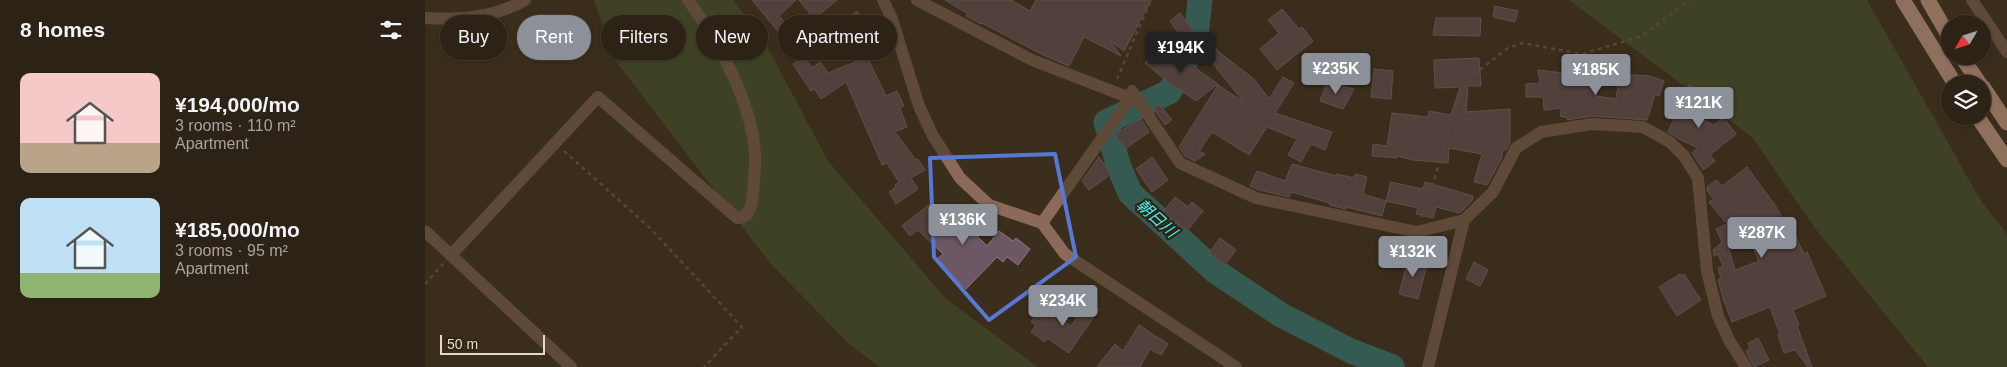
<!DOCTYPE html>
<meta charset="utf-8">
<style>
body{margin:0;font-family:Helvetica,"Noto Sans JP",sans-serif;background:#382f22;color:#f1f3f6;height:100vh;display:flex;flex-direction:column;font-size:19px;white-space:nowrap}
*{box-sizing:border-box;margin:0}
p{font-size:16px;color:#a6a4a0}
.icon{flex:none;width:28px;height:28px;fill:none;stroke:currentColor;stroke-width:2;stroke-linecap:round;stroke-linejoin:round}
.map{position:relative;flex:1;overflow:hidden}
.panel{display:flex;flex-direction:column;background:#2c2215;width:425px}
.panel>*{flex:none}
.hud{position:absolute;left:15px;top:15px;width:475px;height:45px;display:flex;gap:10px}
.needle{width:32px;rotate:231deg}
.tools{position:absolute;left:1516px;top:15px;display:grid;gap:10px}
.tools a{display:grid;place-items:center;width:50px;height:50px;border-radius:50%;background:#2c2215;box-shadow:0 1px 4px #0004,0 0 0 1px #483f34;font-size:25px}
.scale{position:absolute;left:15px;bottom:12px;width:105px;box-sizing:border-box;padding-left:5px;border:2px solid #e2dacf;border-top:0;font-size:14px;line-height:18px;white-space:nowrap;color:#e2dacf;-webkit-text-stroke:4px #302412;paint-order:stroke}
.price{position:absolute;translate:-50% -42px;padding:0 11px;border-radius:5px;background:#8c9099;color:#fff;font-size:16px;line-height:32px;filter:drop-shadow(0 1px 2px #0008)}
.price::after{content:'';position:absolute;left:50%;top:30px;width:15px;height:11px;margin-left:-8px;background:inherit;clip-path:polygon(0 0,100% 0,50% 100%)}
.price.on{background:#222;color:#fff}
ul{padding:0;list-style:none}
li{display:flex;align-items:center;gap:15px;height:125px;padding:0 20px}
li span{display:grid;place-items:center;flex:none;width:140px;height:100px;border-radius:10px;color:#555}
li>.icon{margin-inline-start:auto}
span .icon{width:60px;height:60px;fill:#fffc;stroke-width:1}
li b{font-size:21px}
h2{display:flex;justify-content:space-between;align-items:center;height:60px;padding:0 20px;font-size:21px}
.tag{padding:0 18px;border-radius:22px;background:#2c2215;box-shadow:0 1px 4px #0004,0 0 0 1px #483f34;font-size:18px;line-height:45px}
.tag.on{background:#8c9099;color:#fff}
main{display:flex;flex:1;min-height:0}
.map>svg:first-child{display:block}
.green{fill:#46592f}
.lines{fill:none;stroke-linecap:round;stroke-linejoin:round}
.river{stroke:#309194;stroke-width:25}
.building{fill:#6d5765;stroke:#8e7785;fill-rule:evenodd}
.path{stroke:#726757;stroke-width:2.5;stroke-dasharray:4 4;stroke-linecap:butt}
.minor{stroke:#8c6a5b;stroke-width:12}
.highway{stroke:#f4c2ab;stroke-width:15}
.marked{fill:none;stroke:#5878d5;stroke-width:4;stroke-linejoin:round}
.labels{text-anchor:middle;stroke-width:4.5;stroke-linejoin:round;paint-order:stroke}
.water-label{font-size:16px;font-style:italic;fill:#3ef5fc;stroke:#302412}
</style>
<main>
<section class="panel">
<h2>8 homes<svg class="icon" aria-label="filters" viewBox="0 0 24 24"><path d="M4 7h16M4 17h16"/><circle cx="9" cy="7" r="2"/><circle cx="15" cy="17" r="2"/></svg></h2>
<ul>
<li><span style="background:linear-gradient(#f6c9c9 70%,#b9a48a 0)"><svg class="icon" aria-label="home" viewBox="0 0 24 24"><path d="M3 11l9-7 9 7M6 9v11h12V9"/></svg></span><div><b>¥194,000/mo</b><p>3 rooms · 110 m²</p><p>Apartment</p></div></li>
<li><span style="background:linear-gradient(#bfe0f5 75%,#8fb573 0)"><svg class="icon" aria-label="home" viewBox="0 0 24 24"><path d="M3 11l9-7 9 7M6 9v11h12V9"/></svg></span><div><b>¥185,000/mo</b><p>3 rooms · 95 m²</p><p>Apartment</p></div></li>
</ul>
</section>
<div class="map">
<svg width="1582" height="367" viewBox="0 0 1582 367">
<rect width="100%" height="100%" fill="#3b2e1c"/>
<path class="green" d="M169 0H308L338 39 403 161 521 299 613 367H455L424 344 345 263 190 60Z
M1144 0H1442L1556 201 1582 234V367H1503L1390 228 1327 137Z"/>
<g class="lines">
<path class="river" d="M775 0 771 37 755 74 744 92 681 122 694 167 705 193 790 271 856 315 926 351 967 367"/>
</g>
<path class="building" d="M327 0H371L354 16 370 33 361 41Z
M374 0H412L389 19Z
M520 0H586L605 11 611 0H726L699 51 684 40 696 56 659 37 644 66 620 56 557 23 556 24 541 16 543 14Z
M1070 6 1093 11 1090 22 1068 17Z
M857 9 874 29 877 27 888 41 852 70 835 49 854 33 843 20Z
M432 11 439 21 399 49 392 39Z
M755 13 768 30 757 38 745 21Z
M1011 18H1056L1055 36 1008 35Z
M785 40 795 53 829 79 844 99 858 77 869 83 850 113 907 132 900 150 886 144 876 162 863 155 872 139 842 127 824 155 787 132 774 151 780 154 770 161 760 156 754 147 793 85 819 102 775 48Z
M732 47 750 60 753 56 793 84 771 101 738 78 720 63Z
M379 56 387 68 395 62 403 73 442 57 461 96 472 91 479 106 475 108 482 127 470 132 491 160 493 159 500 170 486 178 493 189 471 204 464 192 471 187 470 185 474 182 462 163 457 165 421 82 396 99 389 89 386 91 368 64Z
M1054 58 1056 86H1043L1041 112 1085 109V143L1081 150H1078L1076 160 1062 185 1049 182 1057 154 1024 148 1023 163 988 160 973 156 972 158 947 156 948 144 962 146 967 113 1003 117 1004 111 1026 115 1035 87 1010 88 1009 60Z
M949 69 968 71 966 99 946 97Z
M1113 70 1172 77 1171 96 1191 99 1195 74 1224 76 1239 81 1234 96 1230 95 1222 120 1167 116 1142 120 1143 118 1135 116 1137 108 1119 110 1118 97H1101V84L1115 83Z
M902 83 929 89 918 109 895 101Z
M1264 85 1279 92 1268 115 1289 125 1298 117 1311 134 1285 155 1290 161 1278 170 1267 153 1273 148 1254 139 1243 132Z
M734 104 747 120 740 125 729 109Z
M716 119 724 132 700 149 690 134Z
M674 157 686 174 664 190 657 181Z
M727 157 743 180 727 192 711 169Z
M867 164 911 176 912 174 929 178 930 174 942 177 938 194 961 201 957 216 921 207V209L905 205V203L866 192 864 197 834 190 825 186 832 171 860 181Z
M1322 167 1350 205 1359 221 1363 220 1379 254 1382 252 1401 296 1368 310 1374 325 1372 326 1387 367H1383L1370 350 1359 353 1353 335 1355 334 1345 307 1307 322 1299 301 1293 280 1296 278 1293 268 1298 266 1293 254 1289 256 1288 250 1297 242 1291 229 1302 224 1284 202 1289 199 1282 191V187L1291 180 1297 186ZM1325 241 1334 261 1310 270 1304 250Z
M966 182 998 189 1000 182 1048 196 1047 201 1035 213 1011 207 1008 218 991 214 993 208 961 201Z
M750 197 763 207 767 202 778 211 762 231 738 212Z
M507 202 523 222 527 219 538 230 542 226 562 246 574 231 588 241 591 238 605 249 593 265 582 257 578 262 572 257 541 289 511 260 518 254 493 230 485 236 477 226Z
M795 238 811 250 800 265 784 253Z
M984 256 1003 261 993 299 974 294Z
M1049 262 1063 270 1055 286 1041 279Z
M1255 274 1256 276 1259 274 1276 300 1252 316 1234 287Z
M663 301 674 309 644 353 622 338 620 342 606 332 611 325 606 322 617 306 646 326Z
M714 325 743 344 736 355 725 349 715 367H672L690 344 698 351Z
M1333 338 1344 360 1329 367 1321 351 1325 349 1323 343Z"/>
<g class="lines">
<path class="path" d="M692 79 726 0
M139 151 225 228 317 327 279 367
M997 217 1037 92 1047 76 1083 48 1098 43 1157 54 1217 36 1264 0
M0 284 18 264"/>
<path class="minor" d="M458 0 467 19 494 106 508 136 535 178 564 205 617 223 640 254 811 367
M492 0 607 60 705 98
M1547 0 1582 52
M0 18C34 20 69 18 100 0
M707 91 755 163 831 198 992 232 1039 220 1068 192 1091 148 1116 132 1167 124 1218 127 1245 142 1259 156 1273 178 1282 271 1293 316 1305 342 1321 367
M617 223 702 103 707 92
M0 231 146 367
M26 255 173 97 312 218C326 218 327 203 328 192 329 180 331 166 330 154 327 102 293 41 263 0
M1003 367 1039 220"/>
<path class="highway" d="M1478 0 1530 84
M1503 0 1525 38
M1536 56 1555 84
M1558 87 1582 123
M1552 116 1582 160"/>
</g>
<path d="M0 0H1582V367H0ZM630 154 651 257 564 320 509 257 505 158Z" fill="#3b2e1c" fill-opacity=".55" fill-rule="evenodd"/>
<path class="marked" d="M630 154 651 257 564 320 509 257 505 158Z"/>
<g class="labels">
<g class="water-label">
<text transform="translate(732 218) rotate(42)" y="6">朝日川</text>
</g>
</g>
</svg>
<div class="tools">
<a><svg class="needle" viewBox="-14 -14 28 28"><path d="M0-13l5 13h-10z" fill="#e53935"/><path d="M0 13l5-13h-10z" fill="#a6a4a0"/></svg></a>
<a><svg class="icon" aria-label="layers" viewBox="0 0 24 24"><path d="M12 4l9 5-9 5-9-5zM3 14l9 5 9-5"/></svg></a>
</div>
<div class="scale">50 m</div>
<b class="price on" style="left:756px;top:74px">¥194K</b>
<b class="price" style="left:911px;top:95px">¥235K</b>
<b class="price" style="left:1171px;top:96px">¥185K</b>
<b class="price" style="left:1274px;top:129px">¥121K</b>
<b class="price" style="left:538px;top:246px">¥136K</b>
<b class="price" style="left:1337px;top:259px">¥287K</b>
<b class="price" style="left:988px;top:278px">¥132K</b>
<b class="price" style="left:638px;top:327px">¥234K</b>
<div class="hud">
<a class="tag">Buy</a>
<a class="tag on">Rent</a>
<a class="tag">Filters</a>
<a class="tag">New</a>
<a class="tag">Apartment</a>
</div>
</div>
</main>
